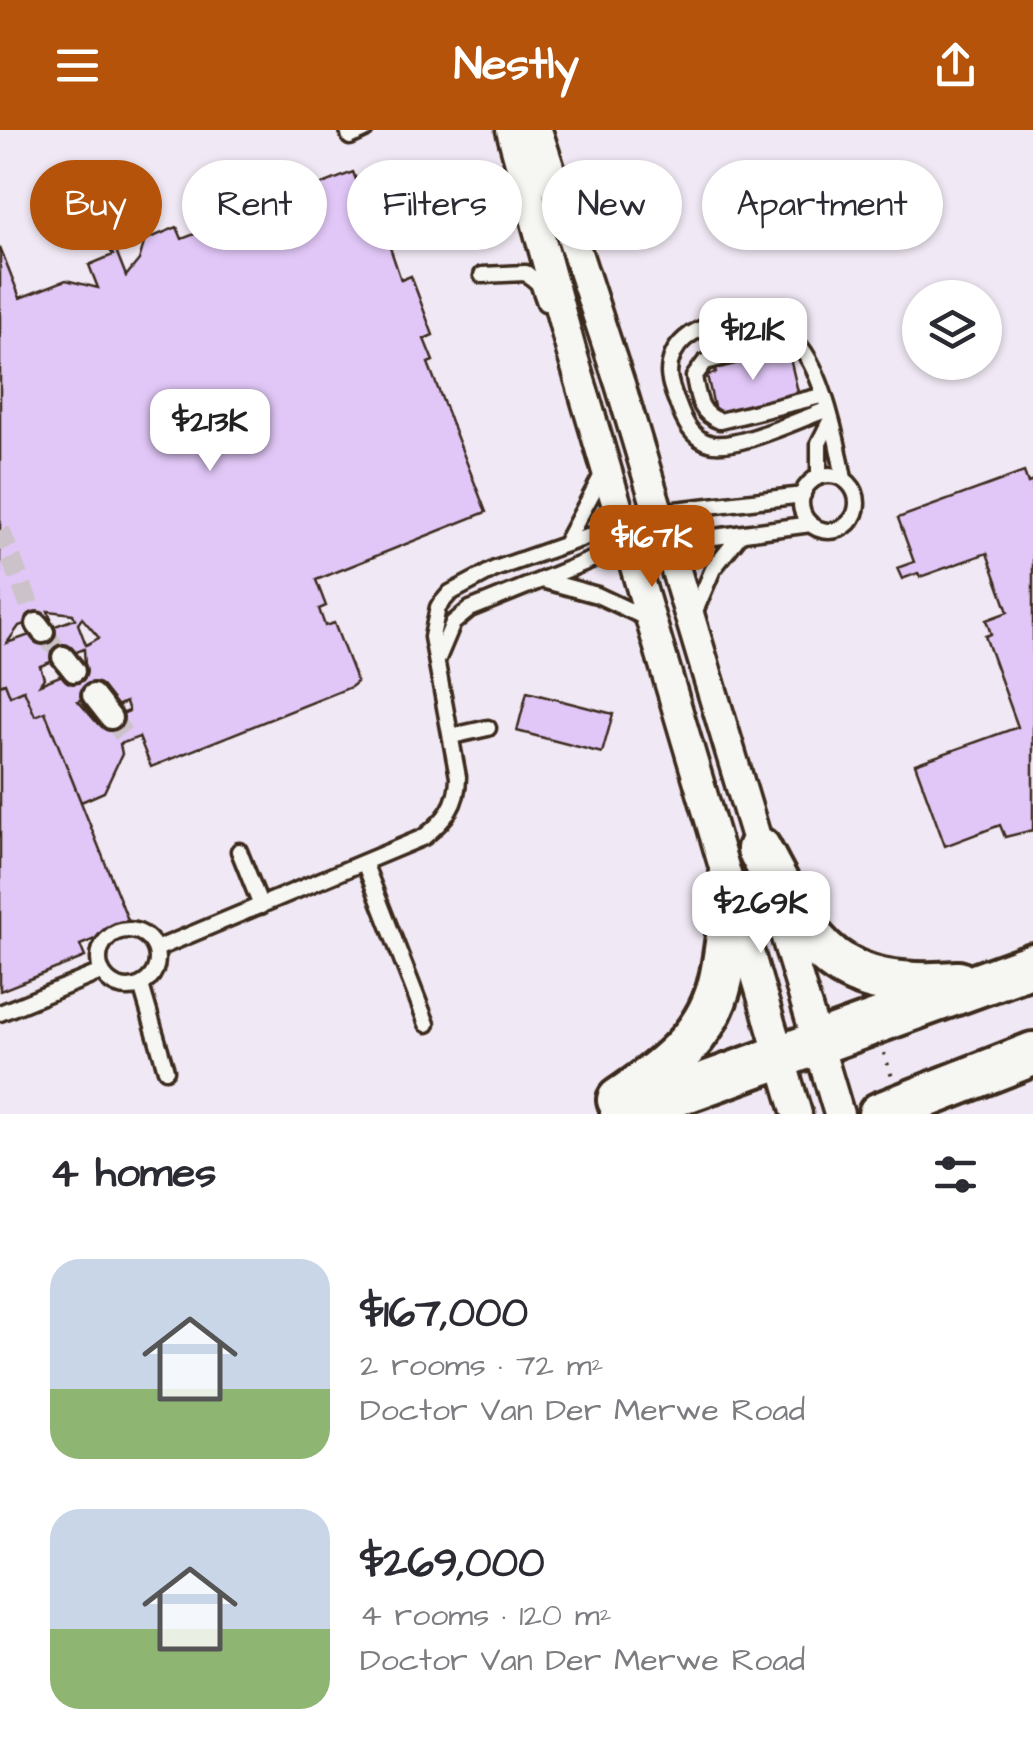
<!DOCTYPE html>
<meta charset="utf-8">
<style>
body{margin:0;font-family:"Architects Daughter",sans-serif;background:#f7f7f7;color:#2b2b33;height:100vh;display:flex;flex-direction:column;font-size:38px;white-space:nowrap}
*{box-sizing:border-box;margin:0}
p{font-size:32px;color:#7c7c81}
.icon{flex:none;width:55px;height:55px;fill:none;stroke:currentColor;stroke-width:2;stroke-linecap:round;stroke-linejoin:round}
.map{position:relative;height:984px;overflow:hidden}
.drawer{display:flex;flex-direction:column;background:#fff;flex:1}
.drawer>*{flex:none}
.banner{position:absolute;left:30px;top:30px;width:975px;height:90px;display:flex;gap:20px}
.tools{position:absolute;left:902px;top:150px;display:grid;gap:20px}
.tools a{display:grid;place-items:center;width:100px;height:100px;border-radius:50%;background:#fff;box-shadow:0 2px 8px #0004;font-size:50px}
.price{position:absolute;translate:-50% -85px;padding:0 22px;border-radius:20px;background:#fff;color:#222;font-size:32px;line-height:65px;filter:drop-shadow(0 2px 5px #0008)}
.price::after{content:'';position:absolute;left:50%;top:60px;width:30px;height:22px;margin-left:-15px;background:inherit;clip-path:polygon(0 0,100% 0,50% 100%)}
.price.selected{background:#b45309;color:#fff}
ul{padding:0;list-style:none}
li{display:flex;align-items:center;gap:30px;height:250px;padding:0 50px}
li span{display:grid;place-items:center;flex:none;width:280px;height:200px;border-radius:30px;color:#555}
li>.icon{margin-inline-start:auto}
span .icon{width:120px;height:120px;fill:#fffc;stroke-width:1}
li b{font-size:42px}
h2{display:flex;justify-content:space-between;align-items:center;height:120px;padding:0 50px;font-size:42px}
.chip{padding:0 35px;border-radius:45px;background:#fff;box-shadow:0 2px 8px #0004;font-size:35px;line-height:90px}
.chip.selected{background:#b45309;color:#fff}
header{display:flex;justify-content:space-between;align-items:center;height:130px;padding:0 50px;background:#b45309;color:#fff;font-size:45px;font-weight:700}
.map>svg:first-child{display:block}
.building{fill:#e1c7f7;stroke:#3b2a1e;stroke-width:2.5;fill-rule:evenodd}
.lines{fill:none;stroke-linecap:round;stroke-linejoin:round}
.pedestrian-tunnel{stroke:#ccc2c9;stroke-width:20;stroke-dasharray:20 10;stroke-linecap:butt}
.service-casing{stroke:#3b2a1e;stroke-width:21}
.pedestrian-casing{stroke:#3b2a1e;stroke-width:28}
.minor-casing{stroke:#3b2a1e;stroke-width:35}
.primary-casing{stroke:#3b2a1e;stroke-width:50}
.path{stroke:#3b2a1e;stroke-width:4;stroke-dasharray:2.5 8;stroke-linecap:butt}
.service{stroke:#f6f6f2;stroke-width:14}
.pedestrian{stroke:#f6f6f2;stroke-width:20}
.minor{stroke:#f6f6f2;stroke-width:28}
.primary{stroke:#f6f6f2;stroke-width:42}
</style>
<header><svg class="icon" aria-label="menu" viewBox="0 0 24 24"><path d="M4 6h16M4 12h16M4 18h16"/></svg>Nestly<svg class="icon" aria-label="share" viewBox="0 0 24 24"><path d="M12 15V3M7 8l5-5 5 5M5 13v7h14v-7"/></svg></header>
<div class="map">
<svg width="1033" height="984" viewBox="0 0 1033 984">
<rect width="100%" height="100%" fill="#f0e8f4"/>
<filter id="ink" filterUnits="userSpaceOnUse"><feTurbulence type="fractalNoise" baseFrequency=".01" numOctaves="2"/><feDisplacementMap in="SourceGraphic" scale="20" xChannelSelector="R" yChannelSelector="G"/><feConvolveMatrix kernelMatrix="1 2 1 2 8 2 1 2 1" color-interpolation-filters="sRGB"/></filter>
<g filter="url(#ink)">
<path class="building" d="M353 42 369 82 377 79 401 150 411 146 433 205 424 209 433 231 428 233 486 382 316 450 326 476 319 479 325 496 334 493 357 552 351 557 151 637 139 607 120 614 122 624 104 662 81 672 45 582 35 586 24 560 10 566 5 553 0 555V117L20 168 66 150 98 158 89 135 113 125 110 120 115 118 126 146 139 130 145 110 177 97 182 109ZM48 481 73 484 75 489 7 513 19 496 24 494 26 499 51 489ZM82 488 99 508 86 515 78 494ZM84 519 85 536 40 554 44 548 40 536ZM99 562 112 578 126 572 129 581 98 594 78 571Z
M788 220 799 266 716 286 707 245 716 243 715 238Z
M1024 342 1028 353 1033 351V700L1005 707 1000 695 945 716 915 634 1018 597 985 506 991 504 986 490 1008 482 987 423 920 447 918 443 902 449 897 438 914 432 898 388Z
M5 553 10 566 24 560 35 586 45 582 130 795 80 815 85 827 0 861V555Z
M527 562 613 584 602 623 517 601Z"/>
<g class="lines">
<path class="pedestrian-tunnel" d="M0 400 37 494
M43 502 63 527
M111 588 129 611"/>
<defs>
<path id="service" d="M348 0 350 7 365 0
M482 145 526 143 538 153 545 173
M793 210 705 232 694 247C698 267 699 284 720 291L821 266
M826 280C800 289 734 321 709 313 694 309 685 293 680 280 676 269 669 255 669 243 670 185 763 178 797 213 823 240 838 313 844 349
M801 373a28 28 0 1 1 56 0a28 28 0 1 1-56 0Z
M819 347V313L830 291
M566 412 603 343
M542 450 597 465 648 489
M694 484 713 439 741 404
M437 531 453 493 470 479 591 430 632 418 811 394
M452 606 488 598
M239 721 261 776
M364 732 427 894
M99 829a29 29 0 1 1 58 0a29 29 0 1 1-58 0Z
M156 819 424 707C445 690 458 675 458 647L432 507 438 477 450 463 495 439 658 382 803 365
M141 855 166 940
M0 883 101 842"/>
<path id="pedestrian" d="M37 494 43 502
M63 527 74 541
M93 565 111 588"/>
<path id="minor" d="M511 0 571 220 797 984
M537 0 620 254 839 984"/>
<path id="primary" d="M759 719C812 819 831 862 958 853
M619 970C665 939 709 906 721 849 727 823 727 798 736 773
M622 984 1033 835
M880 984 1033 924"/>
</defs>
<use href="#service" class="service-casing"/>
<use href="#pedestrian" class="pedestrian-casing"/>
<use href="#minor" class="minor-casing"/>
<use href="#primary" class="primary-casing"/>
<path class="path" d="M884 923 892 947"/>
<use href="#service" class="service"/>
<use href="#pedestrian" class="pedestrian"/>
<use href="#minor" class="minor"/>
<use href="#primary" class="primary"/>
</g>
</g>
</svg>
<div class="tools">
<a><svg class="icon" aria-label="layers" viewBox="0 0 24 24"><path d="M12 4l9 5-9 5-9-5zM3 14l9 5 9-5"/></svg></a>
</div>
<b class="price" style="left:753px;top:253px">$121K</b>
<b class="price" style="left:210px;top:344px">$213K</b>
<b class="price selected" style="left:652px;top:460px">$167K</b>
<b class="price" style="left:761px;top:826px">$269K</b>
<div class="banner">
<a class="chip selected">Buy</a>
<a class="chip">Rent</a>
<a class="chip">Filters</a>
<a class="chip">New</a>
<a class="chip">Apartment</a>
</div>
</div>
<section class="drawer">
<h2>4 homes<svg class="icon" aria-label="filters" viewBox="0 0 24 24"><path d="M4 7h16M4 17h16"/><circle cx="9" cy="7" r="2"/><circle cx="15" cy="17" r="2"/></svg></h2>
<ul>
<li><span style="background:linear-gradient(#c9d6e8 65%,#8fb573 0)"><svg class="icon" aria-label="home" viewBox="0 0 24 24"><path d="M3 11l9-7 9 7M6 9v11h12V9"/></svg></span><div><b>$167,000</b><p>2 rooms · 72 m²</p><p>Doctor Van Der Merwe Road</p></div></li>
<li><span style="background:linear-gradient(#c9d6e8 60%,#8fb573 0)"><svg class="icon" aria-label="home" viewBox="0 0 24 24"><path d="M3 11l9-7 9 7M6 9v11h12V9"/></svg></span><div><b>$269,000</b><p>4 rooms · 120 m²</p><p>Doctor Van Der Merwe Road</p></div></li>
</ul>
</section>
